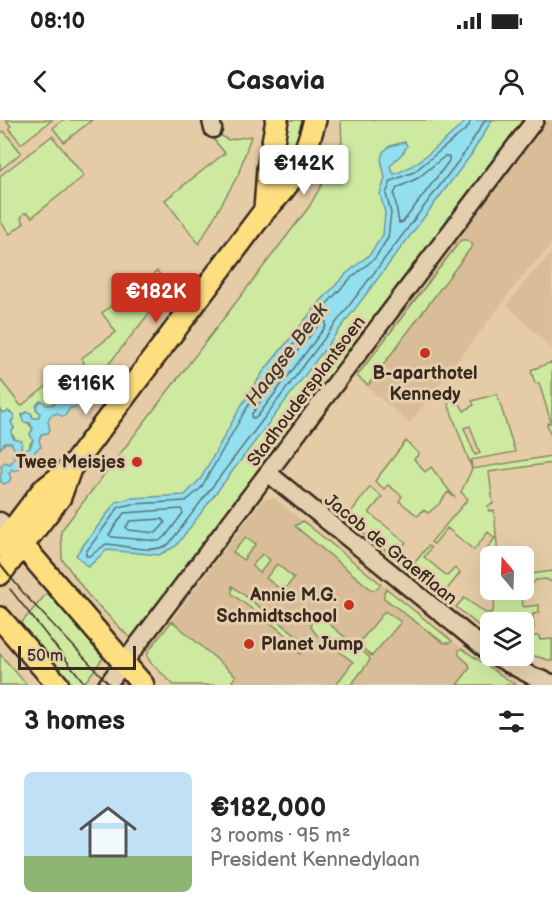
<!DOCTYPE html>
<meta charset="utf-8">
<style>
body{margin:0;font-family:"Balsamiq Sans",sans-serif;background:#f2f2f2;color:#222;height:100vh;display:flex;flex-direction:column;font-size:22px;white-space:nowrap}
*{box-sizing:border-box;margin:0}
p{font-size:20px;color:#767676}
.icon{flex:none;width:33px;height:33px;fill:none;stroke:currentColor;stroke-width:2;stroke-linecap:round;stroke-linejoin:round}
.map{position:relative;height:565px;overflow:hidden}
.details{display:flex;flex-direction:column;background:#fff;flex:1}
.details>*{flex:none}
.needle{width:39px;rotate:341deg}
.tools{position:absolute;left:480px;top:426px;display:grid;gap:12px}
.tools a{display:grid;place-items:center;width:54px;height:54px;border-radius:9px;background:#fff;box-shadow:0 6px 24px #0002;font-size:30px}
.scale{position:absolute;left:18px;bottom:15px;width:118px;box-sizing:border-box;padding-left:6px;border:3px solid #3b2a1e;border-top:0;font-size:16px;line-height:21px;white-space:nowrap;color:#3b2a1e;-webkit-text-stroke:4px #e3cfad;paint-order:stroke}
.price{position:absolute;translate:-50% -51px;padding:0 14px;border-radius:6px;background:#fff;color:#222;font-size:20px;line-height:39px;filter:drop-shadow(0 2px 3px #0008)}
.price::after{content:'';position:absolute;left:50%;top:36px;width:18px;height:14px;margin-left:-9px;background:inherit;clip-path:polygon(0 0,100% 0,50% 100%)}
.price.current{background:#c8321e;color:#fff}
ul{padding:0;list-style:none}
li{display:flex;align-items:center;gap:18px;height:150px;padding:0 24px}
li span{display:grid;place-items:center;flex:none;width:168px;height:120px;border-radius:9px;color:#555}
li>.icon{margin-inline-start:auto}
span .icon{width:72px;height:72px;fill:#fffc;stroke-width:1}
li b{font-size:26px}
h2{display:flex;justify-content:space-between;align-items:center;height:72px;padding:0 24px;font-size:26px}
.status{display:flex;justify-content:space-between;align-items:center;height:42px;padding:0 30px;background:#fff;direction:ltr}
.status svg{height:16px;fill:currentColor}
header{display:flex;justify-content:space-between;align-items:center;height:78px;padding:0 24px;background:#fff;font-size:27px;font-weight:700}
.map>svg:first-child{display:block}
.built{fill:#d9bd98}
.green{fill:#ceeaa1;stroke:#848a60;stroke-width:1.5;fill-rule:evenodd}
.water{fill:#91dfef;stroke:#6f979b;stroke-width:1.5}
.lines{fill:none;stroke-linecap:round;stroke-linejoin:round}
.shore{stroke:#5d7272;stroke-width:1.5}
.minor-casing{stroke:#3b2a1e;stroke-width:21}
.major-casing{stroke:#3b2a1e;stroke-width:26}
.minor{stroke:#e3cfad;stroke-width:16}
.major{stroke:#fddf80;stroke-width:21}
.tram{stroke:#3b2a1e;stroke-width:1.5}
.poi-dot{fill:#c8321e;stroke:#e3cfad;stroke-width:2}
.labels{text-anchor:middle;stroke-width:6;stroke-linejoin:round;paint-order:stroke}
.poi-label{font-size:18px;font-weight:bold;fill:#3b2a1e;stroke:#e3cfad;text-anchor:end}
.street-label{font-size:18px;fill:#3b2a1e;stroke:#e3cfad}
.water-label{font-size:20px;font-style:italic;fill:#443c33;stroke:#e3cfad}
</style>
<div class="status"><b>08:10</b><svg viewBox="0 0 49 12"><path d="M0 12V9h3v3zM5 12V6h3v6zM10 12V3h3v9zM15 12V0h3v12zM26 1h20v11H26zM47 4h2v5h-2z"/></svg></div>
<header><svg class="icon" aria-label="back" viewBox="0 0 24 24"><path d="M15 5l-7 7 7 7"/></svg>Casavia<svg class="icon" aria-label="person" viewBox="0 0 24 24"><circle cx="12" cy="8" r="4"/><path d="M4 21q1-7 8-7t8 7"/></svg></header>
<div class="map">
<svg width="552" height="565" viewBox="0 0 552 565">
<rect width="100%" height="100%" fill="#e5cca7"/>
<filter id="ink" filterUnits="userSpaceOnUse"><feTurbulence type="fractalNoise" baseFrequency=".0167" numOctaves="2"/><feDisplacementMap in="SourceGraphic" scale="12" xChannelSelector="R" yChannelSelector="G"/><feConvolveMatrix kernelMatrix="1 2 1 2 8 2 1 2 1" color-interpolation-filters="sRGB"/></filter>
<g filter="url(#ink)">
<path class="built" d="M548 0H552V125L529 148 410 303 355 257Z
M552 133V228H551L507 185 531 154Z
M274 378 484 546 472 565H174L151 543 147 536 149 530 260 383 265 379Z"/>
<path class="green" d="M6 0H52L21 24 9 8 11 6Z
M63 0H92L64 22 53 8Z
M289 0H306L301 24 276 71V55Z
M341 0H523L131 519 88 475 62 439 61 411 309 87 342 28Z
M4 11 21 33 0 50V14Z
M220 15 228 20 251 16 238 55 199 124 165 80 225 33 214 20Z
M52 16 84 56 32 97 28 93H24L21 98 24 103 10 114 0 101V56Z
M461 120H466L473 125 368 265 357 256Z
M157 151 170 167 89 269 80 261 78 252 85 246 82 238 116 212 102 193 115 183 119 187H124L127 183 124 176Z
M552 242V319L547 304 551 302 539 263H535L531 250Z
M73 246 76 249 77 262 80 265 75 266 72 269 67 268 56 278 54 284 47 286 40 281 36 286V289L40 293 38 299H33L32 295 27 292 22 295 33 309 30 314 33 320 30 324V328L24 332 11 313 14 308 11 302 14 298 13 294 3 293 0 290V259L21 286Z
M453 271 464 291 474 285 472 281 497 274 515 332 471 340 472 349 552 336V343L489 352 493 384 488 386 489 391 494 390 498 436 490 437 485 431 495 418 488 412 474 430 447 408 434 424 431 422 468 379 461 372 472 349 445 275ZM470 306 480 333 475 335 464 308Z
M406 321 419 334 414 339 425 352 431 347 455 378 448 372 439 384 428 393 423 390 418 396 399 381 402 376 388 365 384 369 375 361Z
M370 367 382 377 369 393 406 422 394 437 346 399Z
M303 401 381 464 376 469 372 470 295 406Z
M246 417 256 424 243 440 233 432Z
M428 426 431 428 424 437 447 456 455 448 460 453 441 477 409 450Z
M262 434 270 440 260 453 252 446Z
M277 444 294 458 283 471 266 458Z
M552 451V462L546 459 536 460 532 464 526 465 524 467V455Z
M232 466 308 524 301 534 289 526 293 520 232 474Z
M387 469 452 521 449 523H444L384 478V472Z
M494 470H521L523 487 539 485V493L533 494 534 509H532L533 516H539L540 520 552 519V541L524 533V502H513V500H503V502H490V515L456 487 464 478 486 493H491L493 491 496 471Z
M48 472 103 538 83 565H68L17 508Z
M385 491 401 502 372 536 358 524Z
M315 495H318L369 537 370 540 351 565H336L353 542 316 514 311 507V501Z
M172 501 236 556 232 561 236 565H174L151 543 147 536 149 530Z
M462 529 516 565H457L470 548 469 544 459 535V530Z
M0 534 27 565H0Z"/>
<path class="water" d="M467 0H492L471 35 176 426 159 435 107 430 88 447 76 435 116 382 132 378 185 375 201 358 240 288 263 252 317 185 346 154 370 134 383 115 385 93 380 74 385 58 381 39 383 32 390 26 405 22 407 26C404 36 394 38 390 47L394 54C416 48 450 16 467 0Z
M78 265 83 268 84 272 81 276 74 275 73 278 77 283 75 287 69 289 65 296H61L57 293 50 296 48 302 50 309 48 313 42 314 39 320 41 327 35 331 34 337 29 340 24 338 20 341 22 346 20 349 15 351 12 349 9 353 11 358 9 362 4 364 1 362 0 355 2 352 1 345 5 342 10 344 14 339 13 334 15 330 11 323H5L0 329V290L3 293 8 291 13 294 14 298 11 302 14 308 11 313 14 319 22 321 21 329 24 331 30 328 33 320 30 314 33 309 30 303 23 302 22 295 27 292 31 293 33 298H38L40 293 36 289 37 284 42 281 47 285 54 284 56 279 52 275 53 269 57 267 63 270 67 268 72 269Z"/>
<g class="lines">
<path class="shore" d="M470 0 469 6 464 11 414 52 391 61 386 74 391 93 388 118 375 138 350 159 322 189 268 256 245 291 201 368 186 381 133 384 119 387 86 432V436H90L106 424C126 425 152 435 169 424L466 31 485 0
M445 36 449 37V41L403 102 399 103 394 74 397 68 418 58Z
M322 201 326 202V206L257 297 252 298V294L274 260Z
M181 389 183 393 165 417 159 421 112 417 109 415 124 393Z
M162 399 165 403 156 413 128 410 126 407 130 401Z"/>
<defs>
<path id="minor" d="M211 0 213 9
M268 353 490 533
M0 401 11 412
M494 536 532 556 552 563
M107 565 535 0"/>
<path id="major" d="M265 90 268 49 277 0
M11 412 143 565
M0 426 43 370 70 349 265 90C296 59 303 42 315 0
M0 454 60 377 70 349
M0 498 58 565"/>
</defs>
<use href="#minor" class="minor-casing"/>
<use href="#major" class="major-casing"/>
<use href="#minor" class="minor"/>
<use href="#major" class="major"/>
<path class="tram" d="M0 444 25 475 110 565
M10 469 86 565"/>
</g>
</g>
<g class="poi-dot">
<circle cx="425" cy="233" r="6"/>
<circle cx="137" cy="342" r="6"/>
<circle cx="349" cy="485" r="6"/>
<circle cx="249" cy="524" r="6"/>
</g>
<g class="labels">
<g class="poi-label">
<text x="425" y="259" text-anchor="middle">B-aparthotel<tspan x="425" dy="21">Kennedy</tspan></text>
<text x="125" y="348">Twee Meisjes</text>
<text x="337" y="481">Annie M.G.<tspan x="337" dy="21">Schmidtschool</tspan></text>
<text x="261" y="530" text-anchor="start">Planet Jump</text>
</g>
<g class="street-label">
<text transform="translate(306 271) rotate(-53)" y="6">Stadhoudersplantsoen</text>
<text transform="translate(391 429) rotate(39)" y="6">Jacob de Graefflaan</text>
</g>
<g class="water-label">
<text transform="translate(286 234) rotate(-53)" y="7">Haagse Beek</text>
</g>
</g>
</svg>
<div class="tools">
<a><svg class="needle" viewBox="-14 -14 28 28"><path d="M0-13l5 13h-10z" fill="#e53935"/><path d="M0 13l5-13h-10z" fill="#767676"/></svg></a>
<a><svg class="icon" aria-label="layers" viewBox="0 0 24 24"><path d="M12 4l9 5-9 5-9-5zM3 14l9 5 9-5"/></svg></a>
</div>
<div class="scale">50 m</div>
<b class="price" style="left:304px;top:76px">€142K</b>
<b class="price current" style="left:156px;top:204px">€182K</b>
<b class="price" style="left:86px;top:296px">€116K</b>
</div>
<section class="details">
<h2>3 homes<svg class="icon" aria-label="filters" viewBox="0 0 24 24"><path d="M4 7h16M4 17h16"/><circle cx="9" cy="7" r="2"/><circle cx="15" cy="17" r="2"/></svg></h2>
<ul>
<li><span style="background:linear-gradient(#bfe0f5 70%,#8fb573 0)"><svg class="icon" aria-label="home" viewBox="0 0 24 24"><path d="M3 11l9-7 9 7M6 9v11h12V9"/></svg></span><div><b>€182,000</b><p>3 rooms · 95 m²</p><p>President Kennedylaan</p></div></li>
</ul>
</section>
